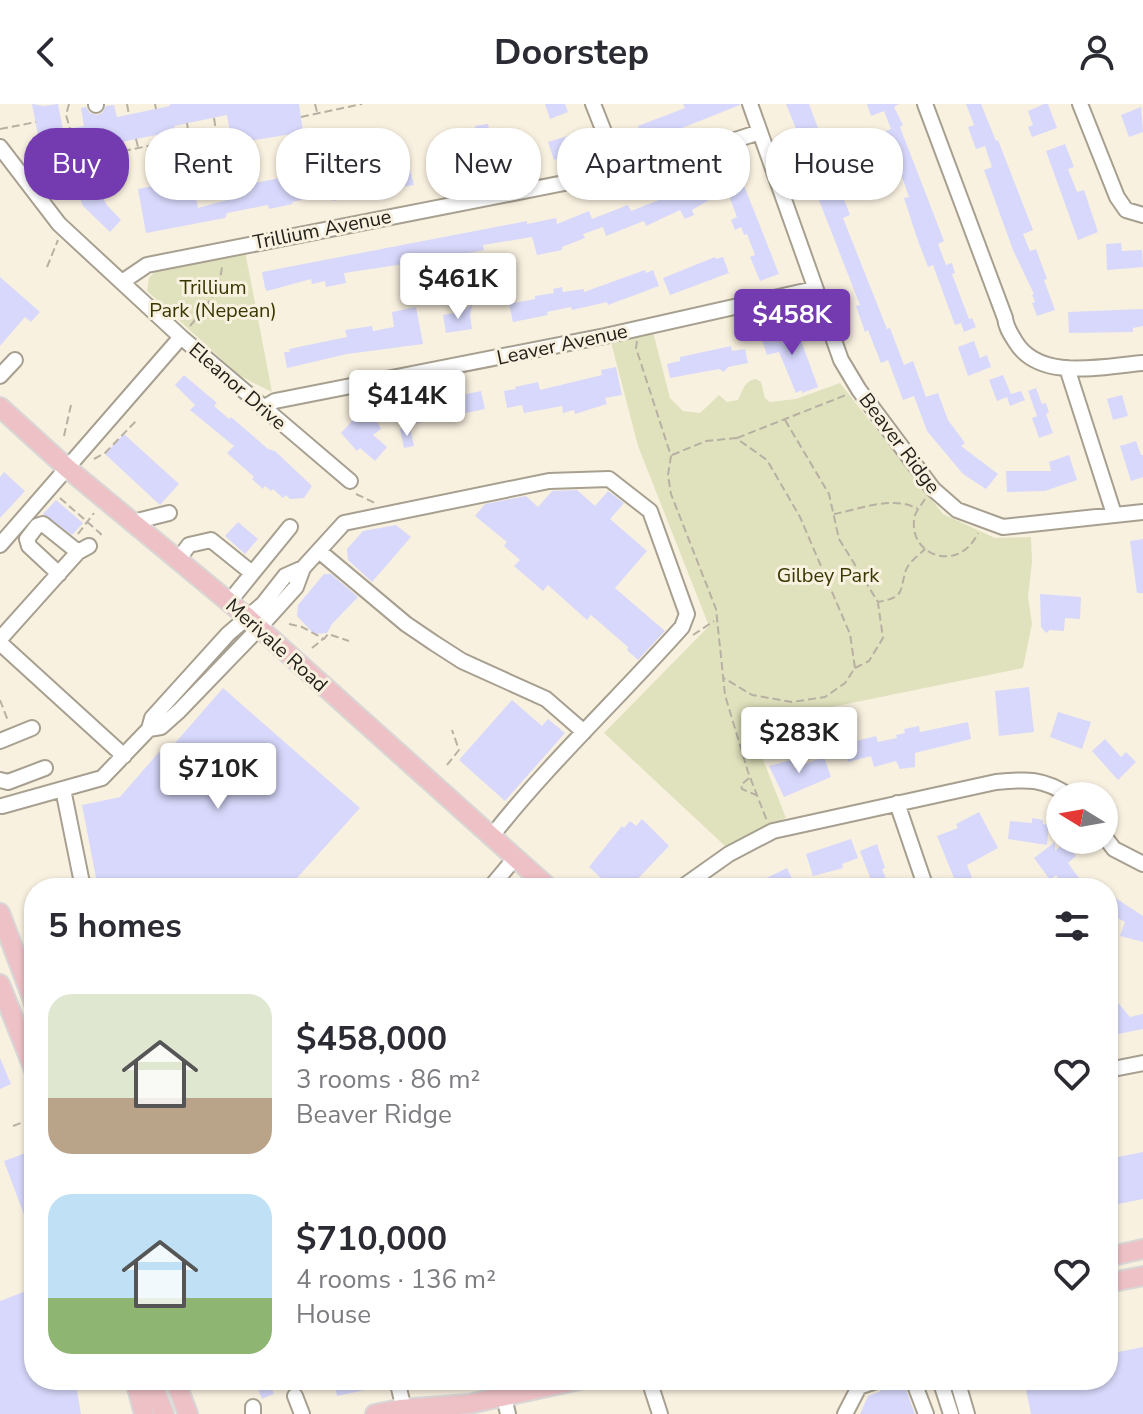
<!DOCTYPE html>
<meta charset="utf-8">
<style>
body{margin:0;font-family:"Nunito Sans",sans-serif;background:#f7f7f7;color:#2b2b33;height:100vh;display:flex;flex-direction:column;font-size:30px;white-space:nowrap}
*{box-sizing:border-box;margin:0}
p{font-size:26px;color:#7c7c81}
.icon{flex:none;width:44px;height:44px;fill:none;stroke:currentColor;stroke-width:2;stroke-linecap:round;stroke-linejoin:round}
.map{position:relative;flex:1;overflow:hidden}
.drawer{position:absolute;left:24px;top:774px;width:1094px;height:512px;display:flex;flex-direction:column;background:#fff;border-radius:32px;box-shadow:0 2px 6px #0004}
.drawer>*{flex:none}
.banner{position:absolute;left:24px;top:24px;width:1096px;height:72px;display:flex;gap:16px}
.needle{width:52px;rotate:281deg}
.controls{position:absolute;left:1046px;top:678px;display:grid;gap:16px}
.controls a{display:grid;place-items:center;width:72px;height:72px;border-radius:50%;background:#fff;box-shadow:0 2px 6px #0004;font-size:40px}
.price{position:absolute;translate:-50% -68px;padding:0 18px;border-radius:8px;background:#fff;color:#222;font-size:26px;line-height:52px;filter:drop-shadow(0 2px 4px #0008)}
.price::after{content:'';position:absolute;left:50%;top:48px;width:24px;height:18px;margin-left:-12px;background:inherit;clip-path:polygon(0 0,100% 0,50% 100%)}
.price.current{background:#743bb1;color:#fff}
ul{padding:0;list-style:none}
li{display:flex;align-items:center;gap:24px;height:200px;padding:0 24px}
li span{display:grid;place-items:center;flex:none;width:224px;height:160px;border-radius:24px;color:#555}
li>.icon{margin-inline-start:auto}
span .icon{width:96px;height:96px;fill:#fffc;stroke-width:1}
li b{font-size:34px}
h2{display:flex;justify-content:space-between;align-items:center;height:96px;padding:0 24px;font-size:34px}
.pill{padding:0 28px;border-radius:32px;background:#fff;box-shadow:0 2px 6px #0004;font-size:28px;line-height:72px}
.pill.current{background:#743bb1;color:#fff}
header{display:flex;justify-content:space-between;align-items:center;height:104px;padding:0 24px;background:#fff;font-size:36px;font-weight:700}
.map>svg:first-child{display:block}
.green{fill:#e0e2bd}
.building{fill:#d7d8fb}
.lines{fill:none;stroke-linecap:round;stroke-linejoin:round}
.minor-casing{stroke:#a7a090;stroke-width:18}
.major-casing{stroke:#d8d7d6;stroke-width:22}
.path{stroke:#b7b0a3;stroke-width:2;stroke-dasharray:8 4;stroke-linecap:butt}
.minor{stroke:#fff;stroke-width:14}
.major{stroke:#eec1c6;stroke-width:18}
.labels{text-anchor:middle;stroke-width:6;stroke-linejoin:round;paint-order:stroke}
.street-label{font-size:20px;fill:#24211b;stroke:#f9f1e0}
.park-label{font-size:20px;fill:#373801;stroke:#f9f1e0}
</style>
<header><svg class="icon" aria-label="back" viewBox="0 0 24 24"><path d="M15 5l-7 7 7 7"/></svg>Doorstep<svg class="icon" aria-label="person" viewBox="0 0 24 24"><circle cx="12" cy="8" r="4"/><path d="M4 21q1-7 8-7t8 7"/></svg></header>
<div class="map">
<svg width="1143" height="1310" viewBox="0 0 1143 1310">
<rect width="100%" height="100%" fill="#f9f1e0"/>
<path class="green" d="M245 147 272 288 240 272 147 187 149 174 158 164Z
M653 228 670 294 683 307 700 309 719 291 727 298 738 296C743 286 744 277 756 275L761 278 765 294 770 298 796 295 840 279 943 410 995 434 1031 433 1032 458 1028 493 1032 520 1023 564 749 620 786 714 725 742 604 629 709 522 638 342 611 238Z"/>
<path class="building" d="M32 0 44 2 58 0 63 26 84 22 81 4 86 3 90 9 97 11 102 9 106 2 114 1 117 13 170 2V0H299L303 28 232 40 227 11 174 22 175 27 122 38 126 60 92 67 88 46 62 52 57 28 38 31Z
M545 0H565L568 8 550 15Z
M683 0H740V1L644 39 638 22 685 4Z
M786 0H809L821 32 817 33 825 59 834 84 839 82 850 111 843 114 887 225 890 224 904 261 913 257 926 293 938 289 948 316 965 339 961 342 998 370 986 385 963 370 927 327 914 292 903 296 888 256 881 259 868 226 865 228 856 202 860 201 817 91 822 89Z
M867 0H899L894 3 903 21 900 23 944 137 938 140 946 161 952 159 955 169 952 170 969 215 972 214 976 223 964 228 961 219 955 221 933 161 928 163 917 134 904 94 909 93 886 27 891 25 884 7 871 12Z
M966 0H981L996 37 998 36 1033 126 1023 130 1030 147 1036 145 1047 175 1044 176 1055 206 1037 212 1032 199 1035 198 1032 191 1034 190 1013 146 984 66 992 63 985 42 976 45 968 23 974 21Z
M1044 0H1048L1057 24 1032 33 1028 23 1033 21 1028 7Z
M1141 3 1143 28 1129 33 1121 11Z
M488 20 494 48 481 50 475 22Z
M577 29 583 45 554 56 548 38Z
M1065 40 1074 63 1068 65 1077 88 1084 86 1098 128 1078 136 1046 47Z
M516 45 519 60 496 65 493 49Z
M446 51 447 57 464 54 467 70 450 74 449 67 435 70 431 54Z
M741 59 746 72 741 74 779 170 760 177 750 153 755 151 747 130 744 131 741 123 735 126 731 116 737 113 724 79 733 76 728 64Z
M410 66 414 81 391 85 388 70Z
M307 69 308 79 326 75 327 81 355 75 358 92 333 97 331 89 292 98 293 100 269 105 268 101 227 109 225 114 146 129 138 85 192 74 198 104 231 95 229 77 247 74 248 80Z
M100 70 105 81 101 89 106 100 121 116 110 128 83 102 79 92 76 94 71 81Z
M702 79 709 96 692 106 694 111 685 115 680 106 646 122 644 117 606 132 603 123 583 130 585 134 562 143V146L537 151 532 133 483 141 484 146 438 155 437 151 417 155 418 158 344 169 346 179 326 183 325 177 312 180 311 175 267 187 265 184 262 168 527 117V120L556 114 557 120 589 107 592 115 628 101 631 107Z
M1121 139 1122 147 1142 146 1143 163 1107 166 1106 140Z
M715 153 716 155 723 153 729 169 670 191 663 174Z
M645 166 646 169 653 166 659 182 608 201 607 198 572 206 571 203 547 208 548 211 513 218 509 200 535 195V192L554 189 553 185 562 183 563 188 584 185V188Z
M0 173 40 208 31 218 25 213 0 242Z
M472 201 470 211 472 225 446 229 443 211 461 208Z
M416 203 423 240 347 250 287 264 284 248H290L289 245 347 233 345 226 372 222 373 227 394 223 392 208Z
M1143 205V222L1133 224V228L1069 229 1068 208Z
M795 220 818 283 802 289 801 286 796 289 779 248 767 251 762 236V232Z
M974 237 980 254 987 251 991 263 968 272 958 243Z
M731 242 732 247 745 245 748 259 728 263 724 268 719 265 670 274 667 260 680 257V253Z
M616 263 622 291 605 294 607 300 575 310 574 306 563 309 562 302 524 309 522 301 507 304 504 287 516 285 515 283 538 278 540 286 602 271 601 266Z
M184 271 217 299 214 302 229 315 231 313 268 345 275 347 312 382 304 394 290 395 286 391 283 394 273 385 271 387 265 382 263 385 252 375 254 373 227 349 234 342 190 306 195 301 175 281Z
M1003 271 1011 290 1021 287 1025 296 1010 302 1007 293 997 297 989 276Z
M1036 284 1042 300 1046 299 1049 308 1046 310 1053 329 1039 334 1032 314 1037 312 1028 287Z
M481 287 485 305 461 310 457 292Z
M1122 291 1128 312 1113 316 1107 295Z
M430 301 433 316 410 320 407 306Z
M363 305 378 319 381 325 373 331 387 343 375 357 360 344 357 347 341 329Z
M410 323 414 342 404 344 400 325Z
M124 330 179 380 160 401 105 350Z
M1136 337 1141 351H1143V373L1131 377 1120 342Z
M1069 351 1077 376 1045 387 1007 388 1006 367H1051L1049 358Z
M4 368 25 387 0 414V373Z
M577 386 595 402 608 387 624 399 610 415 647 447 615 484 665 527 638 556 627 546 628 543 591 511 587 516 548 481 543 487 514 462 520 456 504 442 507 438 475 412 485 400 526 392 538 403 552 387Z
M56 396 83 419 72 431 43 410Z
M238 418 258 435 245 450 225 432Z
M396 421 411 433 372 478 348 456 347 445 363 427Z
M1143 435V489H1137L1130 437Z
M324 470H331L358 493 332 520 327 529 314 530 297 512 298 501Z
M1040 490 1081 493 1080 515 1065 514 1064 527 1050 526 1046 529 1041 523Z
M1029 583 1034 628 999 632 995 587Z
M223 584 360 704 288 784H98L82 701 120 693 159 648 163 653Z
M512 596 542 622 548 615 565 629 505 697 459 656Z
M1058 608 1091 618 1082 645 1050 633Z
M968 618 971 635 915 649V663L900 665 896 657 874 663 871 652 848 658 844 640 876 632 878 638 897 634 896 631 905 629 904 625 919 622 920 628Z
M1105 635 1121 653 1126 648 1136 658 1118 676 1092 647Z
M824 653 831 673 784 693 769 662 791 656 794 664Z
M979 708 998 744 967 761 976 784H958L937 732 958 724 956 720Z
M1032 714 1043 716V720L1049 721 1047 741 1008 735 1010 717 1032 719Z
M642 715 669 742 629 784H612L589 763 622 722 624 724 630 717 636 722Z
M851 735 858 754 842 760 843 764 813 772 806 750Z
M1055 738V747L1065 738 1076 752 1068 759 1081 777 1072 784H1065L1056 771 1050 776 1034 754Z
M877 740 885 764 882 765 890 784H874L860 747Z
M787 764 795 781 789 784H746Z
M1108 789 1143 812V838L1120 832 1125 818 1108 809Z
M1119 900 1130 913 1143 910V925L1108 932V912L1112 901Z
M0 954 11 980 0 985Z
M34 1046V1135H33L4 1057Z
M1143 1048V1095L1108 1102V1055Z
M34 1184V1276H75L81 1310H0V1197Z
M1143 1243V1310H1031L1024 1276H1108V1250Z
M254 1276H268L274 1290 262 1295Z
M334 1276H387L388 1281 337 1292Z
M895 1276 903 1277 915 1310H860L868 1292 879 1288 889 1278Z"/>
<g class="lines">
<defs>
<path id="minor" d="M96 0V1
M593 0 620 68
M750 0 841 256 859 286 933 385 957 406 1003 423 1143 408
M925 0 1005 214C1006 223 1010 229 1015 237 1039 278 1103 262 1143 259
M1080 0 1117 93 1126 106 1143 111
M0 43 59 120 181 233 350 377
M122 178 147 161 620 68 679 54 760 28
M1067 264 1114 410
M0 272 15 256
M263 304 275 297 605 232 814 185
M133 418 169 409
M0 441 181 233
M319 447 406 520 434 539 462 557 546 595 584 628
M178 456 189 441 211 436 252 469
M59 470 29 442 27 435 37 422 43 420 78 448
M229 498 290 423
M0 535 78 448 89 442
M0 539 124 652
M149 625 161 623 179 607 259 524 296 483 303 464
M0 637 32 624
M0 676 8 678 45 664
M63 685 83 784
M897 699 926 784
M2 702 102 674 149 625 152 614 228 530 263 500 285 472 303 464 344 419 549 377 609 375 650 407 687 510 682 523C619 594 549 659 491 733
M1104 732 1114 745 1143 760
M490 784 515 754
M681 784 729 750 773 727 996 678C1027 675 1043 674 1070 692
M1108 966 1143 959
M397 1276 404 1305
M649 1276 660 1310
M913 1276 926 1310
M940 1276 951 1310
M957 1276 967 1310
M295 1292 302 1310
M504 1293 508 1310
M253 1303V1310
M845 1310 859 1283 879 1276"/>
<path id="major" d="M0 303 67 364 247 513 549 784
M0 809 34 899
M0 880 34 966
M1108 1153 1143 1145
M1108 1179 1143 1172
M135 1276 144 1310
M151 1276 164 1310
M175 1276 188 1310
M375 1310 400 1305 469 1300 579 1276"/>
</defs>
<use href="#minor" class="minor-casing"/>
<use href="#major" class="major-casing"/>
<path class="path" d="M69 0 66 11 70 25
M127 0 129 11
M155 0 156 5
M315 0 317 8
M301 13 362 0
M214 14 216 27
M187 19 189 33
M0 25 36 18
M162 30 163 38
M136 35 138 43
M123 47 229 26
M43 76 60 73 76 63 74 49
M47 163 58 136
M190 222C206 203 220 187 222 162
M637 237 636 244 671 352 668 371 671 390 716 505 725 591 748 668 767 717
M785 316 829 390 839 435 878 498C906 493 899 487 906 466 909 458 919 451 925 445
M64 332 71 301
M737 334 846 291
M672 351 706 337 736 334 767 356 800 413 850 530 855 564 845 579 825 593 792 598 752 591 724 574
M94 355 105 349 137 316
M356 390 375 399
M60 394 101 430 99 432
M925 395C922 400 917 406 915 411 905 451 959 471 978 429
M834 410C860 405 894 391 918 405
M78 430 94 409
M289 520 302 523 324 535 328 530 349 537
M693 531 714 517
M312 544 323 535
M855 564 869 557 883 534 878 499
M0 596 8 617
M447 661 459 646 452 626
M749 674 741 681 742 685 756 691
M31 848 34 841
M1109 980 1113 1005
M13 1022 34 1014"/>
<use href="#minor" class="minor"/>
<use href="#major" class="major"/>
</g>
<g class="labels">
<g class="street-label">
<text transform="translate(322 125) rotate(-11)" y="7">Trillium Avenue</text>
<text transform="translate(562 240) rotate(-12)" y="7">Leaver Avenue</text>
<text transform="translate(238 282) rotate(41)" y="7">Eleanor Drive</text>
<text transform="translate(900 339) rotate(53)" y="7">Beaver Ridge</text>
<text transform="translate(277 541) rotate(42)" y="7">Merivale Road</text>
</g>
<g class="park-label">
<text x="213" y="190">Trillium<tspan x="213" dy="23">Park (Nepean)</tspan></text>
<text x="828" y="478">Gilbey Park</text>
</g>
</g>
</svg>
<div class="controls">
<a><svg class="needle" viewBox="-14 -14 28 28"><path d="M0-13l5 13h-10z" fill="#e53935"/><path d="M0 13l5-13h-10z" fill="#7c7c81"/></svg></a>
</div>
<b class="price" style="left:458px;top:217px">$461K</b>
<b class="price current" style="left:792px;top:253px">$458K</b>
<b class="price" style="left:407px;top:334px">$414K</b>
<b class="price" style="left:799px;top:671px">$283K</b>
<b class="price" style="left:218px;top:707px">$710K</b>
<div class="banner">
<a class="pill current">Buy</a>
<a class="pill">Rent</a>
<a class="pill">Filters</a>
<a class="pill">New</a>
<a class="pill">Apartment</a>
<a class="pill">House</a>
</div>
<section class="drawer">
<h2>5 homes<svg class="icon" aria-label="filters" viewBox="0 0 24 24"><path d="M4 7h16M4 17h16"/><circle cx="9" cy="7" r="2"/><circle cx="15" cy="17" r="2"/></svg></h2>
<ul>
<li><span style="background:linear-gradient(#dfe7d0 65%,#b9a48a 0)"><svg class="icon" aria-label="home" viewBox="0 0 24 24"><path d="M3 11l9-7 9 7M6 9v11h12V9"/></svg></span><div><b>$458,000</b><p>3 rooms · 86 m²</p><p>Beaver Ridge</p></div><svg class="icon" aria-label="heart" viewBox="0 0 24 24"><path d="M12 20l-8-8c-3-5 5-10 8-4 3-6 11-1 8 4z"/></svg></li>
<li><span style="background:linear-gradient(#bfe0f5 65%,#8fb573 0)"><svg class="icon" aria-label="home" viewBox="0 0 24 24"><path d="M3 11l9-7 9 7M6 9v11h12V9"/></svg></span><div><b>$710,000</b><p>4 rooms · 136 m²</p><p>House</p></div><svg class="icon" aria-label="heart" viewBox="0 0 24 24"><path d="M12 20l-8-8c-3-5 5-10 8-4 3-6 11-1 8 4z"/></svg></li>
</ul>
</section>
</div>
